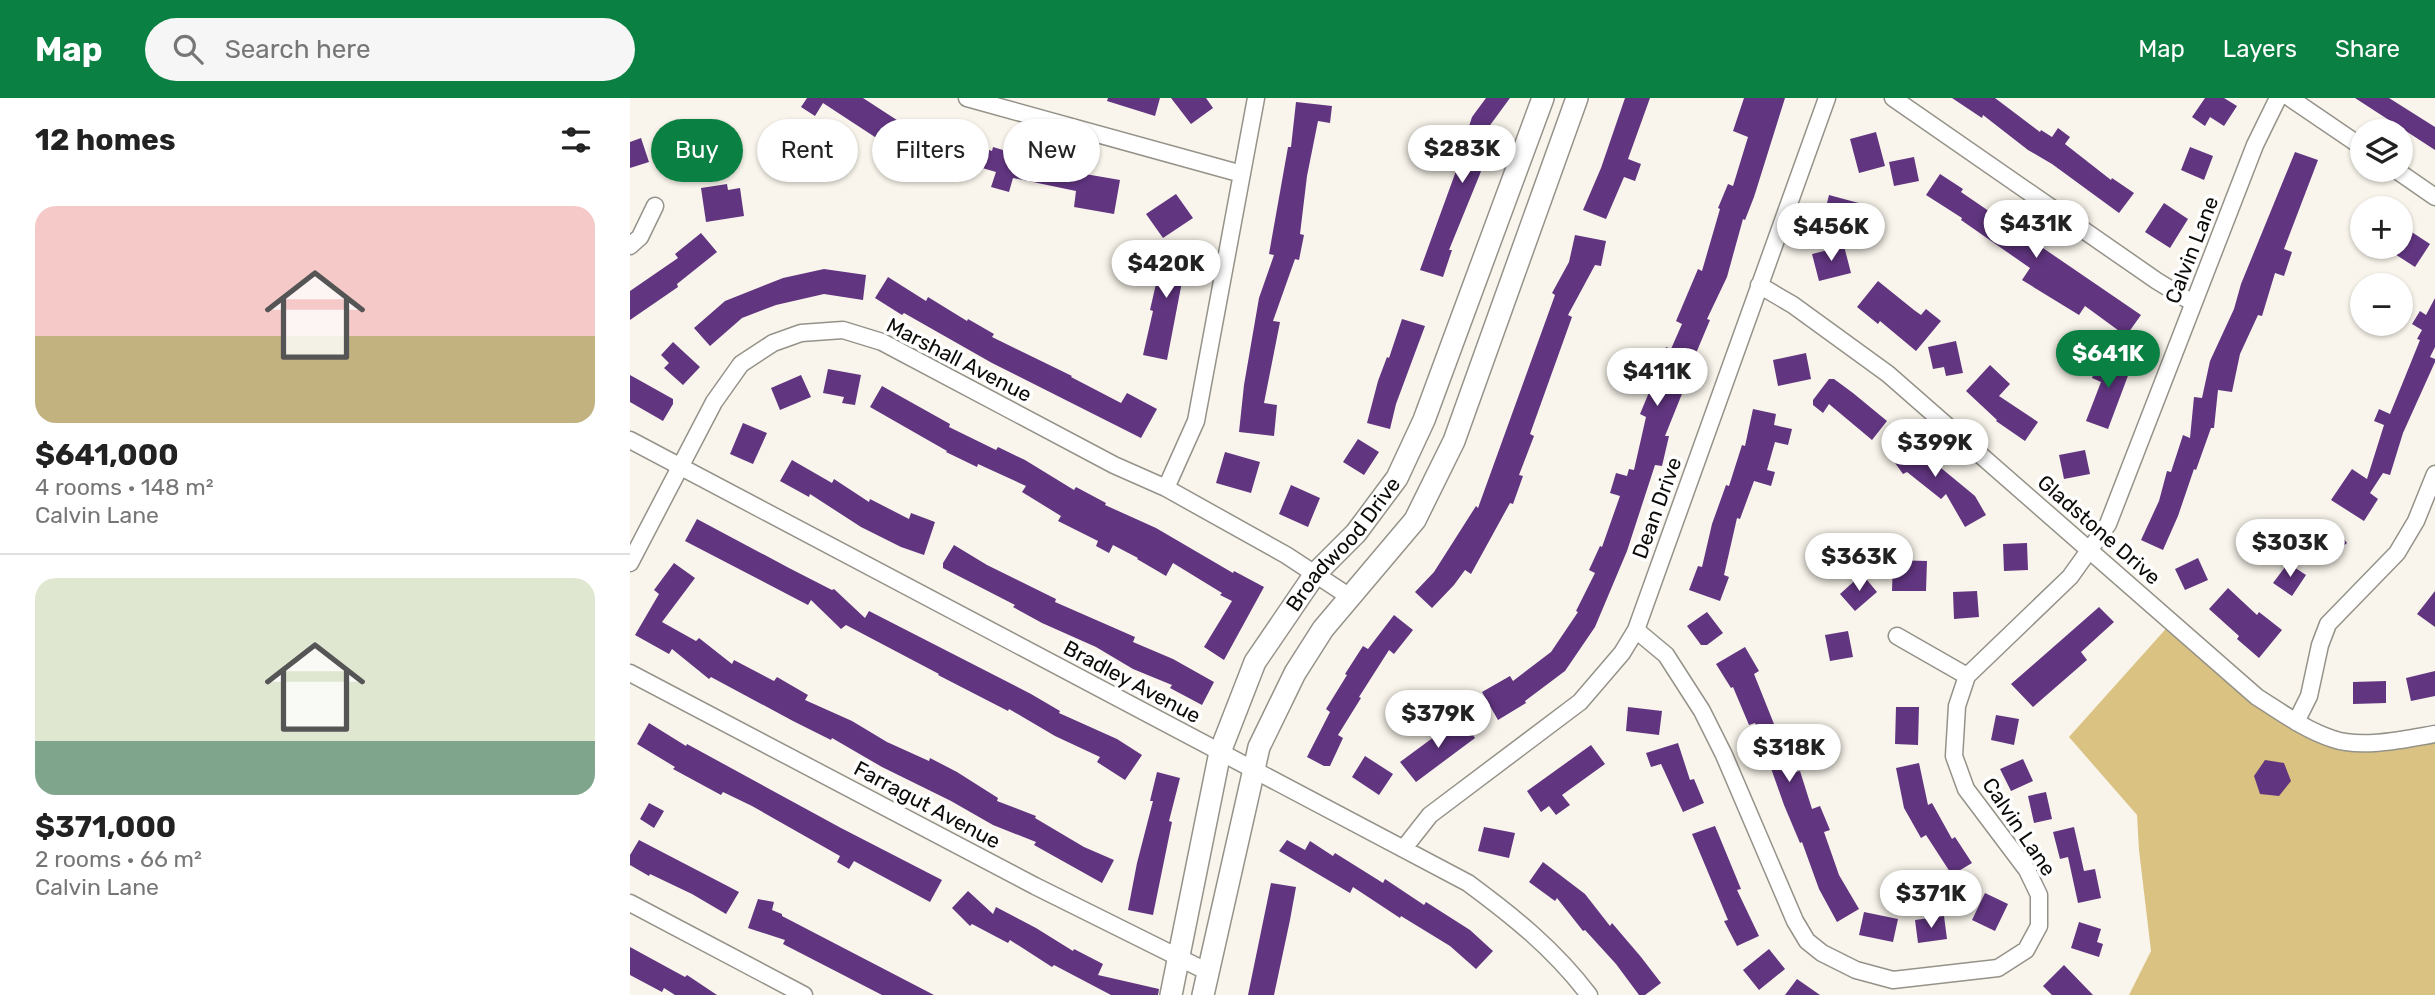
<!DOCTYPE html>
<meta charset="utf-8">
<style>
body{margin:0;font-family:Rubik,sans-serif;background:#f6f6f6;color:#222;height:100vh;display:flex;flex-direction:column;font-size:26px;white-space:nowrap}
*{box-sizing:border-box;margin:0}
p{font-size:23px;color:#767676}
.icon{flex:none;width:38px;height:38px;fill:none;stroke:currentColor;stroke-width:2;stroke-linecap:round;stroke-linejoin:round}
.map{position:relative;flex:1;overflow:hidden}
.sheet{display:flex;flex-direction:column;background:#fff;width:630px}
.sheet>*{flex:none}
.hud{position:absolute;left:21px;top:21px;width:665px;height:63px;display:flex;gap:14px}
.buttons{position:absolute;left:1720px;top:21px;display:grid;gap:14px}
.buttons a{display:grid;place-items:center;width:63px;height:63px;border-radius:50%;background:#fff;box-shadow:0 2px 5px #0004;font-size:35px}
.price{position:absolute;translate:-50% -60px;padding:0 16px;border-radius:24px;background:#fff;color:#222;font-size:23px;line-height:46px;filter:drop-shadow(0 2px 4px #0008)}
.price::after{content:'';position:absolute;left:50%;top:42px;width:21px;height:16px;margin-left:-10px;background:inherit;clip-path:polygon(0 0,100% 0,50% 100%)}
.price.selected{background:#0b8043;color:#fff}
ul{padding:0;list-style:none}
li{display:grid;align-content:center;gap:14px;height:371px;padding:0 35px}
li+li{border-top:2px solid #e0e0e0}
li span{display:grid;place-items:center;height:217px;border-radius:21px;color:#555}
li>.icon{margin-inline-start:auto}
span .icon{width:126px;height:126px;fill:#fffc;stroke-width:1}
li b{font-size:30px}
h2{display:flex;justify-content:space-between;align-items:center;height:84px;padding:0 35px;font-size:30px}
.tag{padding:0 24px;border-radius:32px;background:#fff;box-shadow:0 2px 5px #0004;font-size:24px;line-height:63px}
.tag.selected{background:#0b8043;color:#fff}
header{display:flex;align-items:center;gap:42px;box-sizing:border-box;height:98px;padding:0 35px;background:#0b8043;color:#fff}
header strong{font-size:33px}
nav{display:flex;gap:38px;margin-inline-start:auto;font-size:24px}
.search{width:490px;height:63px;background:#f6f6f6;display:flex;align-items:center;gap:18px;box-sizing:border-box;padding:0 24px;border-radius:38px;color:#767676;font-size:26px}
main{display:flex;flex:1;min-height:0}
.map>svg:first-child{display:block}
.green{fill:#dac282}
.building{fill:#613580}
.lines{fill:none;stroke-linecap:round;stroke-linejoin:round}
.minor-casing{stroke:#959289;stroke-width:19}
.tertiary-casing{stroke:#959289;stroke-width:24}
.minor{stroke:#fff;stroke-width:16}
.tertiary{stroke:#fff;stroke-width:21}
.labels{text-anchor:middle;stroke-width:7;stroke-linejoin:round;paint-order:stroke}
.street-label{font-size:21px;fill:#0c0b08;stroke:#fff}
</style>
<header>
<strong>Map</strong>
<div class="search"><svg class="icon" aria-label="search" viewBox="0 0 24 24"><circle cx="10" cy="10" r="6"/><path d="M15 15l6 6"/></svg>Search here</div>
<nav><a>Map</a><a>Layers</a><a>Share</a></nav>
</header>
<main>
<section class="sheet">
<h2>12 homes<svg class="icon" aria-label="filters" viewBox="0 0 24 24"><path d="M4 7h16M4 17h16"/><circle cx="9" cy="7" r="2"/><circle cx="15" cy="17" r="2"/></svg></h2>
<ul>
<li><span style="background:linear-gradient(#f6c9c9 60%,#c2b280 0)"><svg class="icon" aria-label="home" viewBox="0 0 24 24"><path d="M3 11l9-7 9 7M6 9v11h12V9"/></svg></span><div><b>$641,000</b><p>4 rooms · 148 m²</p><p>Calvin Lane</p></div></li>
<li><span style="background:linear-gradient(#dfe7d0 75%,#7fa58c 0)"><svg class="icon" aria-label="home" viewBox="0 0 24 24"><path d="M3 11l9-7 9 7M6 9v11h12V9"/></svg></span><div><b>$371,000</b><p>2 rooms · 66 m²</p><p>Calvin Lane</p></div></li>
</ul>
</section>
<div class="map">
<svg width="1805" height="897" viewBox="0 0 1805 897">
<rect width="100%" height="100%" fill="#f9f5ec"/>
<path class="green" d="M1542 524 1627 599 1705 642 1805 636V897H1499L1521 853 1509 752 1507 717 1439 639Z"/>
<path class="building" d="M177 0H233L273 26 275 21 362 53 363 49 396 59 433 66 432 72 490 82 484 116 444 109 446 93 383 80 379 94 361 89 366 74 342 67 340 71 254 38 251 43 193 5 185 18 171 9Z
M478 0H530L525 18 477 3Z
M541 0H576L583 10 561 26Z
M856 0H880L858 30 864 32 850 76 819 152H822L813 179 790 172 834 51 832 50 842 19Z
M995 0H1020L998 61 1011 66 1005 83 994 79 976 121 953 112 971 70Z
M1114 0H1155L1124 99 1115 122 1113 121 1097 179 1077 221 1080 222 1064 260 1066 261 1035 338H1039L1032 368 1025 367 997 453 965 529 935 573 895 603 896 605 868 622 852 594 880 578 883 583 921 554 948 514 946 513 965 475 959 472 970 448 972 449 990 398 980 395 986 375 997 378 999 371 1004 372 1016 319 1010 316 1020 292 1026 295 1039 264 1031 261 1036 249 1041 251 1052 226 1046 223 1068 171 1072 173 1090 111 1088 110 1098 86 1103 88 1118 39 1103 33Z
M1322 0H1365L1410 34 1411 32 1422 39 1428 30 1440 39 1435 46 1481 82 1482 80 1504 95 1489 115 1422 66 1398 52 1353 17 1352 20Z
M1575 0H1594L1607 8 1594 28 1580 19 1575 28 1562 19Z
M1725 0H1759L1805 29V52Z
M666 4 702 8 700 25 688 23 677 78 670 136 674 137 669 162 665 161 643 223 650 224 634 305 647 307 644 338 609 334 614 287 629 200 644 157 639 156 658 49H661Z
M1246 34 1255 68 1229 75 1220 41Z
M48 35 79 47 66 76 36 64Z
M11 40 19 64 0 70V44Z
M1560 49 1583 58 1574 82 1551 72Z
M1665 54 1688 62 1654 151 1662 154 1654 178 1645 175 1632 218 1628 217 1610 256 1602 294 1588 292 1584 330H1581L1566 372 1564 371 1548 418 1533 452 1511 442 1529 403 1537 373 1541 374 1553 337 1560 340 1564 299 1572 300 1580 263 1604 211 1611 186Z
M1284 59 1289 83 1264 88 1259 64Z
M1310 76 1333 91 1331 94 1511 217 1496 238 1455 208 1449 217 1392 182 1400 170 1331 122 1332 120 1296 97Z
M97 86 98 92 110 90 114 118 76 124 71 90Z
M546 96 563 120 533 140 516 116Z
M1199 97 1236 107 1228 134 1192 125Z
M1534 105 1558 121 1540 150 1515 134Z
M1771 127 1800 146 1785 169 1754 149H1771Z
M71 135 87 154 47 186 48 189 0 222V193L48 160 45 156Z
M945 137 976 143 971 168 965 167 938 217 942 219 900 336 904 338 889 377 893 378 883 406 880 405 841 476 835 472 824 487 802 510 785 494 804 474 846 408 848 410 925 197 922 195 939 164Z
M536 142 559 147 537 262 513 257 523 213 520 212Z
M1214 148 1221 175 1189 183 1182 156Z
M194 171 236 177 233 202 194 196 146 207 112 220 80 248 64 230 95 203 153 180Z
M258 179 296 203 298 199 337 223 338 221 364 236 362 239 442 278 441 279 491 305 497 295 527 311 511 340 362 265 274 215 272 217 245 200Z
M1248 183 1284 212 1291 217 1296 211 1311 223 1286 253 1250 223 1248 226 1227 209Z
M1805 200V249L1800 259 1805 261V264L1773 335 1760 377 1753 375 1740 395 1748 401 1734 423 1701 402 1722 371 1737 381 1754 327 1744 323 1749 311 1760 316 1790 242 1787 241 1792 232 1782 226 1790 213 1796 217Z
M772 221 795 228 766 306 760 331 737 325 748 283 757 259 759 260Z
M1326 243 1333 275 1316 278 1314 269 1303 271 1298 249Z
M43 244 70 269 53 287 34 270 39 265 31 257Z
M1176 255 1181 281 1148 288 1143 262Z
M1471 256 1502 267 1478 331 1456 323 1471 284 1462 280Z
M1360 267 1380 286 1369 298 1408 324 1395 343 1366 323 1367 322 1336 293Z
M198 271 231 277 225 307 212 305 214 299 193 295Z
M0 277 43 301V306L33 323 0 304Z
M171 277 181 299 150 312 141 290Z
M1199 281H1204L1223 295 1257 323 1242 342 1199 306 1193 315 1183 307V302Z
M252 288 320 326 319 329 366 352 368 349 395 362 444 392 446 389 476 405 475 407 526 430 603 475 604 473 634 489 594 562 574 549 602 503 590 497 592 495 543 465 536 478 507 461 508 460 483 447 479 455 466 448 468 443 428 423 431 418 392 394 396 388 348 366 347 369 316 354 317 353 240 309Z
M1123 311 1146 316 1144 327 1162 331 1158 347 1145 344 1137 372 1145 374 1141 388 1124 383 1110 421 1107 420 1094 477 1099 479 1090 503 1059 492 1068 468 1072 469 1082 426 1096 387 1099 388 1112 347 1115 348Z
M113 325 137 335 123 366 100 356Z
M1277 335 1301 369 1305 365 1345 398 1356 417 1335 429 1316 396 1311 401 1277 374 1273 376 1255 351Z
M728 341 749 354 734 377 713 364Z
M1455 352 1460 376 1434 381 1429 357Z
M595 354 630 364 621 395 586 385Z
M162 362 202 385 204 381 239 404 240 401 279 421 281 415 305 424 294 457 271 449 231 429 180 396 179 399 150 383Z
M661 387 690 400 678 429 649 416Z
M67 421 159 470 202 492 204 491 235 520 239 513 401 596 430 613 429 615 487 641 512 657 495 682 467 664 470 659 425 638 379 611 378 613 308 577 309 576 216 527 211 531 181 502 178 507 55 443Z
M1704 429 1717 445 1696 462 1683 445Z
M1397 445 1398 472 1374 473 1373 446Z
M324 447 357 467 426 501 425 504 505 539 503 544 543 561 584 584 572 607 540 590 542 587 503 571 466 549 412 525 383 509 385 507 313 470V465Z
M1568 460 1578 482 1555 492 1545 471Z
M1263 462 1297 463 1296 493H1262Z
M44 465 65 480 32 524 66 543 69 540 102 566 104 562 144 583 147 579 178 597 175 602 222 623 257 644 299 663 300 660 327 674 368 700 367 703 406 718 405 720 454 749 484 762 472 785 404 747 406 744 363 727 321 703 252 669 202 640 201 642 163 623 81 579 79 581 42 551 39 556 5 537 29 496 24 492Z
M1658 465 1676 477 1662 498 1643 485Z
M1232 476 1247 494 1225 513 1210 496Z
M1598 490 1627 517 1629 514 1652 532 1629 560 1607 541 1609 538 1579 511Z
M1347 493 1349 519 1324 521 1323 494Z
M1805 493V529L1787 516Z
M1469 509 1484 524 1451 554 1457 562 1403 609 1381 586Z
M1077 514 1093 535 1077 547H1071L1057 528Z
M764 517 783 532 764 556 759 552 729 599 731 600 708 637 713 640 700 668H694L677 659 700 614 696 611 717 577 715 576 733 548 738 551Z
M1218 533 1223 559 1200 563 1195 537Z
M1115 549 1129 573 1124 576 1146 631 1151 630 1166 674 1170 673 1182 711 1190 708 1200 732 1194 734 1209 777 1229 811 1207 824 1189 791 1172 744 1170 745 1154 707 1125 625 1119 627 1103 589 1101 590 1086 566Z
M1805 573V598L1781 603 1776 580Z
M1756 583V605L1723 606V584Z
M998 609 1032 613 1029 637 996 633Z
M1266 609H1289L1288 647 1265 646Z
M1366 617 1389 621 1384 647 1361 642Z
M831 619 845 640 786 684 770 664Z
M19 625 56 648 57 646 211 730 312 782 300 804 224 763 219 771 207 764 210 758 122 708 93 694 91 697 43 671 45 669 7 646Z
M1048 645 1060 682 1064 681 1074 705 1053 714 1031 666 1021 669 1016 655Z
M961 647 975 666 932 697 940 707 926 717 919 708 911 714 897 693Z
M735 658 763 676 749 697 722 679Z
M1393 661 1403 683 1381 693 1370 671Z
M1635 662 1654 665 1661 683 1649 698 1630 696 1624 678Z
M1289 665 1298 707 1302 705 1322 741 1325 739 1342 765 1322 777 1296 737 1291 740 1274 710 1266 670Z
M527 674 550 680 539 723 542 724 523 817 498 812 507 765 523 703H520Z
M1416 694 1422 721 1404 725 1398 698Z
M19 705 34 713 24 730 10 721Z
M1085 728 1111 791 1107 792 1129 838 1107 848 1094 823 1098 822 1062 736Z
M854 729 885 735 879 760 848 753Z
M1444 729 1454 773 1465 771 1471 800 1448 805 1438 759 1430 761 1423 734Z
M9 742 109 794 96 816 62 796 20 776 19 778 0 767V757Z
M657 742 675 752 680 743 703 758 705 755 753 785 755 781 794 807 796 804 840 832 863 853 846 871 820 848 771 818 770 820 723 789 720 795 649 753Z
M913 764 955 796 980 828 982 825 1011 859 1031 885 1015 897H1009L986 866 955 832 953 833 927 800 925 803 899 784Z
M641 785 666 789 660 822 644 897H618Z
M338 793 363 816 366 809 406 830 443 853 444 851 473 866 468 877 529 891 528 897H481L424 867 422 869 380 842 378 845 342 826 340 828 322 810Z
M1355 795 1378 806 1365 833 1342 822Z
M128 801 144 804 142 812 152 816V818L304 897H252L153 846 155 842 118 830Z
M1234 814 1268 821 1263 844 1229 837Z
M1314 818 1317 841 1288 845 1285 822Z
M1449 824 1471 831 1467 844 1473 846 1469 859 1441 850Z
M0 849 55 879 57 877 87 897H45L34 890 32 894 0 877Z
M1139 851 1155 871 1129 892 1113 872Z
M1434 867 1463 897H1422L1413 888Z
M1167 881 1190 897H1155Z"/>
<g class="lines">
<defs>
<path id="minor" d="M337 0 612 76
M1263 0 1527 183 1563 205
M1660 0 1732 49
M1766 72 1805 99
M0 148 10 139 25 108
M1129 187 1163 207 1258 276 1627 599C1651 614 1675 632 1703 641 1731 651 1776 641 1805 636
M0 342 838 785C884 819 924 851 959 897
M536 390 566 323 626 0
M0 465 84 304 111 266 143 245 171 235 213 232 252 244 484 367 536 390 656 457 720 499
M1006 532 1036 557 1072 613 1094 657 1165 823 1177 843 1192 855 1226 872 1263 882 1368 870 1396 852 1409 828V797L1397 772 1336 691 1324 658 1327 608 1337 578 1440 479 1478 426 1625 47 1648 0
M1267 538 1337 578
M0 575 405 788 576 873
M1666 624 1679 598 1690 547 1698 526 1767 455 1786 423 1805 376
M774 750 800 717 950 604 992 555 1006 532 1197 0
M0 805 174 897"/>
<g id="tertiary">
<path id="s1" d="M541 897 590 654 625 564 685 476 726 435 767 380 794 322 913 0"/>
<path d="M573 897 629 649 665 575 693 531 785 422 824 343 947 0"/>
</g>
</defs>
<use href="#minor" class="minor-casing"/>
<use href="#tertiary" class="tertiary-casing"/>
<use href="#minor" class="minor"/>
<use href="#tertiary" class="tertiary"/>
</g>
<g class="labels">
<g class="street-label">
<text transform="translate(1562 152) rotate(-69)" y="7">Calvin Lane</text>
<text transform="translate(329 262) rotate(27)" y="7">Marshall Avenue</text>
<text transform="translate(1027 410) rotate(-70)" y="7">Dean Drive</text>
<text transform="translate(1469 432) rotate(41)" y="7">Gladstone Drive</text>
<text dy="7" stroke="none"><textPath href="#s1" startOffset="492">Broadwood Drive</textPath></text>
<text transform="translate(502 584) rotate(28)" y="7">Bradley Avenue</text>
<text transform="translate(297 707) rotate(28)" y="7">Farragut Avenue</text>
<text transform="translate(1389 729) rotate(56)" y="7">Calvin Lane</text>
</g>
</g>
</svg>
<div class="buttons">
<a><svg class="icon" aria-label="layers" viewBox="0 0 24 24"><path d="M12 4l9 5-9 5-9-5zM3 14l9 5 9-5"/></svg></a>
<a>+</a>
<a>−</a>
</div>
<b class="price" style="left:832px;top:87px">$283K</b>
<b class="price" style="left:1406px;top:162px">$431K</b>
<b class="price" style="left:1201px;top:165px">$456K</b>
<b class="price" style="left:536px;top:202px">$420K</b>
<b class="price selected" style="left:1478px;top:292px">$641K</b>
<b class="price" style="left:1027px;top:310px">$411K</b>
<b class="price" style="left:1305px;top:381px">$399K</b>
<b class="price" style="left:1660px;top:481px">$303K</b>
<b class="price" style="left:1229px;top:495px">$363K</b>
<b class="price" style="left:808px;top:652px">$379K</b>
<b class="price" style="left:1159px;top:686px">$318K</b>
<b class="price" style="left:1301px;top:832px">$371K</b>
<div class="hud">
<a class="tag selected">Buy</a>
<a class="tag">Rent</a>
<a class="tag">Filters</a>
<a class="tag">New</a>
</div>
</div>
</main>
